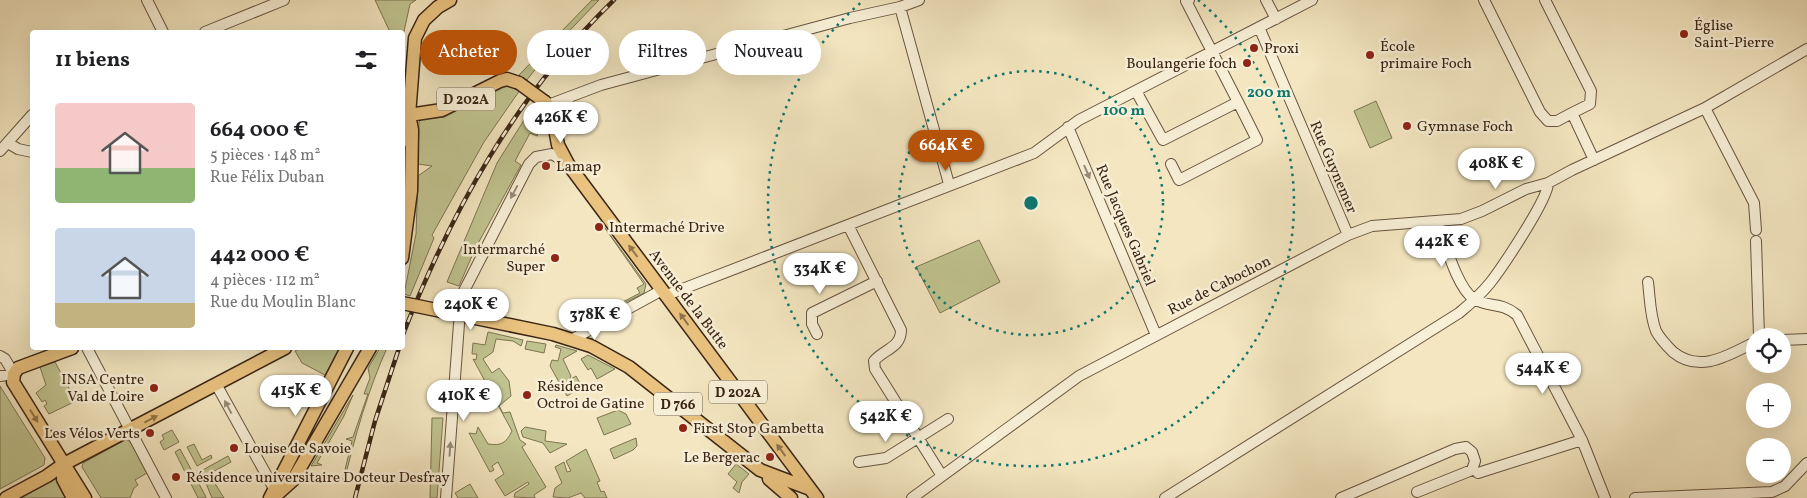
<!DOCTYPE html>
<html lang="fr">
<meta charset="utf-8">
<style>
body{margin:0;font-family:Vollkorn,serif;background:#f6f6f6;color:#202124;height:100vh;display:flex;flex-direction:column;font-size:19px;white-space:nowrap}
*{box-sizing:border-box;margin:0}
p{font-size:16px;color:#757577}
.icon{flex:none;width:28px;height:28px;fill:none;stroke:currentColor;stroke-width:2;stroke-linecap:round;stroke-linejoin:round}
.map{position:relative;flex:1;overflow:hidden}
.sheet{position:absolute;left:30px;top:30px;width:375px;height:320px;display:flex;flex-direction:column;background:#fff;border-radius:5px;box-shadow:0 5px 20px #0002}
.sheet>*{flex:none}
.banner{position:absolute;left:420px;top:30px;width:475px;height:45px;display:flex;gap:10px}
.buttons{position:absolute;left:1746px;top:328px;display:grid;gap:10px}
.buttons a{display:grid;place-items:center;width:45px;height:45px;border-radius:50%;background:#fff;box-shadow:0 5px 20px #0002;font-size:25px}
.price{position:absolute;translate:-50% -42px;padding:0 11px;border-radius:18px;background:#fff;color:#222;font-size:16px;line-height:32px;filter:drop-shadow(0 1px 2px #0008)}
.price::after{content:'';position:absolute;left:50%;top:30px;width:15px;height:11px;margin-left:-8px;background:inherit;clip-path:polygon(0 0,100% 0,50% 100%)}
.price.on{background:#b45309;color:#fff}
ul{padding:0;list-style:none}
li{display:flex;align-items:center;gap:15px;height:125px;padding:0 25px}
li span{display:grid;place-items:center;flex:none;width:140px;height:100px;border-radius:5px;color:#555}
li>.icon{margin-inline-start:auto}
span .icon{width:60px;height:60px;fill:#fffc;stroke-width:1}
li b{font-size:21px}
h2{display:flex;justify-content:space-between;align-items:center;height:60px;padding:0 25px;font-size:21px}
.chip{padding:0 18px;border-radius:22px;background:#fff;box-shadow:0 5px 20px #0002;font-size:18px;line-height:45px}
.chip.on{background:#b45309;color:#fff}
.map>svg:first-child{display:block}
.green{fill:#c0c38f;stroke:#7d7452}
.lines{fill:none;stroke-linecap:round;stroke-linejoin:round}
.minor-casing{stroke:#685440;stroke-width:12}
.major-casing{stroke:#3a2415;stroke-width:15}
.minor{stroke:#f7efd6;stroke-width:10}
.major{stroke:#eac380;stroke-width:12}
.rail-casing{stroke:#3a2415;stroke-width:4.5}
.rail{stroke:#f7efd6;stroke-width:2.5;stroke-dasharray:8;stroke-linecap:butt}
.major-bridge-casing{stroke:#3a2415;stroke-width:15;stroke-linecap:butt}
.major-bridge{stroke:#eac380;stroke-width:12}
.oneway{fill:#988a76}
.oneway2{fill:#92744a}
.ring{fill:none;stroke:#0f766e;stroke-width:2.5;stroke-dasharray:2.5 5}
.poi-dot{fill:#8f2418;stroke:#f7efd6;stroke-width:2}
.labels{text-anchor:middle;stroke-width:5;stroke-linejoin:round;paint-order:stroke}
.shield{fill:#f7efd6;stroke:#73614f;stroke-width:1}
.shield-label{font-size:14px;font-weight:bold;fill:#3a2415}
.poi-label{font-size:15px;fill:#3a2415;stroke:#f7efd6;text-anchor:start}
.street-label{font-size:15px;fill:#3a2415;stroke:#f7efd6}
.centre{fill:#0f766e;stroke:#f7efd6;stroke-width:2.5}
.ring-label{font-size:15px;text-anchor:middle;font-weight:bold;fill:#0f766e;stroke:#f7efd6;stroke-width:5;stroke-linejoin:round;paint-order:stroke}
</style>
<div class="map">
<svg width="1807" height="498" viewBox="0 0 1807 498">
<rect width="100%" height="100%" fill="#f3e6c0"/>
<filter id="stains"><feTurbulence type="fractalNoise" baseFrequency=".004" numOctaves="4"/><feColorMatrix values="0 0 0 0 .2 0 0 0 0 .09 0 0 0 0 .02 0 0 0 .5 -.17"/></filter>
<radialGradient id="worn" r=".72"><stop offset=".6" stop-color="#630" stop-opacity="0"/><stop offset="1" stop-color="#630" stop-opacity=".3"/></radialGradient>
<path class="green" d="M375 0H416L410 4 403 36 402 32H390Z
M592 0H599L550 51 526 81 519 75Z
M510 85 520 90 484 142 432 235 434 238 410 296 404 294 416 234 418 176 432 166 418 164 419 122 422 119 444 117 503 86Z
M536 101 542 106 539 110 542 122 537 136 530 133 515 161 521 165 475 249 459 286 447 282 497 163Z
M1376 101 1392 138 1370 148 1354 111Z
M600 221 646 284 644 293 616 307 615 306 640 293 637 288 644 284Z
M979 240 1000 282 940 313 916 267Z
M488 332 523 340 521 346 513 341 496 339 493 352 483 359 492 373 499 368 509 381 511 396 499 406 503 413 510 412 520 440 526 444 522 447 546 487 534 495 535 498 514 497 515 493 529 484 528 482 505 496 495 480 504 474 498 462 492 466 494 470 490 472 469 433 476 434 478 427 488 444C502 446 506 443 512 431L473 359 476 360 477 354H472L473 343 485 345Z
M527 341 546 344 544 353 525 349Z
M556 345 577 351 563 359 571 376 569 380 576 376 582 387 567 396 560 384 565 382 563 380 559 382 550 366 552 360 558 361 561 349 555 347Z
M301 348H340L325 375 302 363 295 351Z
M380 348H387C368 390 355 436 344 482H342L352 441 346 439 353 437 368 394H364L370 378 368 368Z
M588 355 615 369 597 379 591 368 588 370 581 359Z
M55 362 76 401 49 414 44 406 47 404 45 400 42 402 36 393 46 385 40 367Z
M0 386 45 458 44 465 0 489Z
M353 395 344 416 317 463 322 465 311 466Z
M618 410 626 414 631 424 604 435 597 418Z
M432 418H443L437 498H430Z
M525 427 546 431 545 441 567 444 550 453 543 443 523 437 521 431Z
M172 430 179 442 164 450 160 442 164 439 162 435Z
M636 438 637 446 633 450 614 459 610 449Z
M125 440 130 441 147 473 135 480 138 485 134 488 130 498H101L82 467 83 463Z
M194 444 202 460 211 455 212 458 197 466 187 447Z
M180 449 205 495 206 498H198L175 452Z
M586 449 600 481 597 482 601 492 604 491 607 498H585L581 493 568 498 553 497 555 488 562 483 555 467 564 462 567 472 571 471 566 461Z
M228 456 231 462 209 474 224 498H212L201 471Z
M736 464 749 474 742 482 739 493 733 488 737 482 728 474Z
M53 478 63 481 74 498H16Z
M470 484 478 498H458L455 493Z"/>
<g class="lines">
<defs>
<path id="minor" d="M147 0 163 32
M1266 0 1276 19
M1484 0 1540 112 1548 121H1557L1572 113
M1545 0 1591 91 1590 104 1572 113 1594 160
M900 7 949 184
M1259 27 1348 235
M205 32 284 0
M1136 91 1163 140 1238 102 1186 1 1189 0
M548 105 601 85 850 18 900 7 919 0
M1705 108 1754 203 1756 230
M555 123 569 98
M1068 127 1156 335
M8 143 18 149 32 152
M0 151 32 115
M1171 164 1179 180 1257 140 1238 102
M1438 221 1439 227C1446 246 1458 289 1474 299 1489 308 1500 301 1517 315L1582 440 1605 498
M848 225 901 330C901 348 884 349 874 361L875 369 942 476
M1756 241 1759 336
M1648 282C1650 298 1650 316 1656 331 1660 339 1667 346 1673 352 1700 374 1729 355 1755 342
M667 295 1034 153 1079 120 1312 0
M817 334 812 324V313L877 281
M573 339 662 290
M1782 340 1807 339
M87 348 166 498
M0 356 5 359 14 374 0 376
M216 384 277 494
M859 462 886 458 948 419
M1478 473 1582 440
M446 498 459 324 464 291 529 164 536 157 552 154 567 163
M912 498 1079 376 1348 235 1372 226 1461 219 1482 211 1526 189 1548 183 1572 170 1705 108 1807 49
M1165 498 1459 313C1470 304 1481 294 1490 283 1501 269 1549 198 1548 183
M1341 498 1455 449 1466 447 1472 452 1475 461 1472 470 1417 492
M1635 498 1772 492 1785 486 1807 463"/>
<path id="major" d="M545 102 552 112 558 145 568 164 817 498
M409 115 442 110 500 81 507 79 519 83
M402 141 409 117
M402 258 411 191 412 130 409 115 415 38 424 20 438 7 450 0
M417 306 553 334 591 346 629 367 760 470 810 489
M72 348 18 368 14 374 13 382 85 498
M64 464 63 479 73 498
M769 479 791 498
M6 498 47 476 64 464 285 348
M270 498 347 348
M273 498 293 480 370 348"/>
</defs>
<use href="#minor" class="minor-casing"/>
<use href="#major" class="major-casing"/>
<use href="#minor" class="minor"/>
<use href="#major" class="major"/>
<defs>
<path id="rail" d="M402 337C451 211 516 95 614 0
M355 498 375 421 399 348"/>
</defs>
<use href="#rail" class="rail-casing"/>
<use href="#rail" class="rail"/>
<defs>
<path id="major-bridge" d="M519 83 545 102
M402 303 417 306"/>
</defs>
<use href="#major-bridge" class="major-bridge-casing"/>
<use href="#major-bridge" class="major-bridge"/>
</g>
<defs><path id="oneway-solid" d="M-6-.8H1V-3.2L6.5 0L1 3.2V.8H-6Z" transform="scale(1.25)"/></defs>
<g class="oneway">
<use href="#oneway-solid" transform="translate(1087 172) rotate(67)"/>
<use href="#oneway-solid" transform="translate(514 192) rotate(118)"/>
<use href="#oneway-solid" transform="translate(228 407) rotate(-118)"/>
<use href="#oneway-solid" transform="translate(450 449) rotate(-86)"/>
</g>
<g class="oneway2">
<use href="#oneway-solid" transform="translate(633 251) rotate(-127)"/>
<use href="#oneway-solid" transform="translate(684 319) rotate(-126)"/>
<use href="#oneway-solid" transform="translate(34 416) rotate(58)"/>
<use href="#oneway-solid" transform="translate(151 419) rotate(-28)"/>
<use href="#oneway-solid" transform="translate(781 450) rotate(-126)"/>
</g>
<g class="ring">
<circle cx="1031" cy="203" r="132"/>
<path d="M1198 0A263 263 0 1 1 864 0"/>
</g>
<g class="poi-dot">
<circle cx="1684" cy="34" r="5"/>
<circle cx="1254" cy="48" r="5"/>
<circle cx="1370" cy="55" r="5"/>
<circle cx="1247" cy="63" r="5"/>
<circle cx="1407" cy="126" r="5"/>
<circle cx="546" cy="166" r="5"/>
<circle cx="599" cy="227" r="5"/>
<circle cx="555" cy="258" r="5"/>
<circle cx="154" cy="388" r="5"/>
<circle cx="527" cy="395" r="5"/>
<circle cx="683" cy="428" r="5"/>
<circle cx="150" cy="433" r="5"/>
<circle cx="234" cy="448" r="5"/>
<circle cx="770" cy="457" r="5"/>
<circle cx="176" cy="477" r="5"/>
</g>
<g class="labels">
<g class="shield">
<rect x="437" y="87.5" width="58" height="23" rx="4"/>
<rect x="709" y="380.5" width="58" height="23" rx="4"/>
<rect x="654" y="392.5" width="48" height="23" rx="4"/>
</g>
<g class="shield-label">
<text x="466" y="104">D 202A</text>
<text x="738" y="397">D 202A</text>
<text x="678" y="409">D 766</text>
</g>
<g class="poi-label">
<text x="1694" y="30">Église<tspan x="1694" dy="17">Saint-Pierre</tspan></text>
<text x="1380" y="51">École<tspan x="1380" dy="17">primaire Foch</tspan></text>
<text x="1264" y="53">Proxi</text>
<text x="1237" y="68" text-anchor="end">Boulangerie foch</text>
<text x="1417" y="131">Gymnase Foch</text>
<text x="556" y="171">Lamap</text>
<text x="609" y="232">Intermaché Drive</text>
<text x="545" y="254" text-anchor="end">Intermarché<tspan x="545" dy="17">Super</tspan></text>
<text x="144" y="384" text-anchor="end">INSA Centre<tspan x="144" dy="17">Val de Loire</tspan></text>
<text x="537" y="391">Résidence<tspan x="537" dy="17">Octroi de Gatine</tspan></text>
<text x="693" y="433">First Stop Gambetta</text>
<text x="140" y="438" text-anchor="end">Les Vélos Verts</text>
<text x="244" y="453">Louise de Savoie</text>
<text x="760" y="462" text-anchor="end">Le Bergerac</text>
<text x="186" y="482">Résidence universitaire Docteur Desfray</text>
</g>
<g class="street-label">
<text transform="translate(1334 167) rotate(67)" y="5">Rue Guynemer</text>
<text transform="translate(1126 225) rotate(67)" y="5">Rue Jacques Gabriel</text>
<text transform="translate(1219 285) rotate(-27)" y="5">Rue de Cabochon</text>
<text transform="translate(689 299) rotate(53)" y="5">Avenue de la Butte</text>
</g>
</g>
<circle cx="1031" cy="203" r="8" class="centre"/>
<g class="ring-label">
<text x="1269" y="97">200 m</text>
<text x="1124" y="115">100 m</text>
</g>
<rect width="100%" height="100%" filter="url(#stains)"/>
<rect width="100%" height="100%" fill="url(#worn)"/>
</svg>
<div class="buttons">
<a><svg class="icon" aria-label="locate" viewBox="0 0 24 24"><circle cx="12" cy="12" r="6"/><path d="M12 2v4M12 18v4M2 12h4M18 12h4"/></svg></a>
<a>+</a>
<a>−</a>
</div>
<b class="price" style="left:561px;top:144px">426K €</b>
<b class="price on" style="left:946px;top:172px">664K €</b>
<b class="price" style="left:1496px;top:190px">408K €</b>
<b class="price" style="left:1442px;top:268px">442K €</b>
<b class="price" style="left:820px;top:295px">334K €</b>
<b class="price" style="left:471px;top:331px">240K €</b>
<b class="price" style="left:595px;top:341px">378K €</b>
<b class="price" style="left:1543px;top:395px">544K €</b>
<b class="price" style="left:296px;top:417px">415K €</b>
<b class="price" style="left:464px;top:422px">410K €</b>
<b class="price" style="left:886px;top:443px">542K €</b>
<div class="banner">
<a class="chip on">Acheter</a>
<a class="chip">Louer</a>
<a class="chip">Filtres</a>
<a class="chip">Nouveau</a>
</div>
<section class="sheet">
<h2>11 biens<svg class="icon" aria-label="filters" viewBox="0 0 24 24"><path d="M4 7h16M4 17h16"/><circle cx="9" cy="7" r="2"/><circle cx="15" cy="17" r="2"/></svg></h2>
<ul>
<li><span style="background:linear-gradient(#f6c9c9 65%,#8fb573 0)"><svg class="icon" aria-label="home" viewBox="0 0 24 24"><path d="M3 11l9-7 9 7M6 9v11h12V9"/></svg></span><div><b>664 000 €</b><p>5 pièces · 148 m²</p><p>Rue Félix Duban</p></div></li>
<li><span style="background:linear-gradient(#c9d6e8 75%,#c2b280 0)"><svg class="icon" aria-label="home" viewBox="0 0 24 24"><path d="M3 11l9-7 9 7M6 9v11h12V9"/></svg></span><div><b>442 000 €</b><p>4 pièces · 112 m²</p><p>Rue du Moulin Blanc</p></div></li>
</ul>
</section>
</div>
